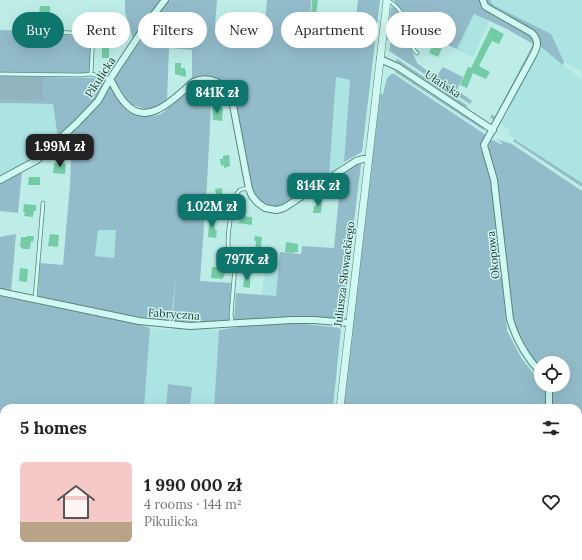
<!DOCTYPE html>
<meta charset="utf-8">
<style>
body{margin:0;font-family:Lora,serif;background:#f2f2f2;color:#222;height:100vh;display:flex;flex-direction:column;font-size:15px;white-space:nowrap}
*{box-sizing:border-box;margin:0}
p{font-size:13px;color:#767676}
.icon{flex:none;width:22px;height:22px;fill:none;stroke:currentColor;stroke-width:2;stroke-linecap:round;stroke-linejoin:round}
.map{position:relative;flex:1;overflow:hidden}
.panel{position:absolute;left:0px;top:404px;width:582px;height:156px;display:flex;flex-direction:column;background:#fff;border-radius:12px 12px 0 0;box-shadow:0 4px 16px #0002}
.panel>*{flex:none}
.guide{position:absolute;left:12px;top:12px;width:558px;height:36px;display:flex;gap:8px}
.tools{position:absolute;left:534px;top:356px;display:grid;gap:8px}
.tools a{display:grid;place-items:center;width:36px;height:36px;border-radius:50%;background:#fff;box-shadow:0 4px 16px #0002;font-size:20px}
.price{position:absolute;translate:-50% -34px;padding:0 9px;border-radius:8px;background:#0f766e;color:#fff;font-size:13px;line-height:26px;filter:drop-shadow(0 1px 2px #0008)}
.price::after{content:'';position:absolute;left:50%;top:24px;width:12px;height:9px;margin-left:-6px;background:inherit;clip-path:polygon(0 0,100% 0,50% 100%)}
.price.on{background:#222;color:#fff}
ul{padding:0;list-style:none}
li{display:flex;align-items:center;gap:12px;height:100px;padding:0 20px}
li span{display:grid;place-items:center;flex:none;width:112px;height:80px;border-radius:6px;color:#555}
li>.icon{margin-inline-start:auto}
span .icon{width:48px;height:48px;fill:#fffc;stroke-width:1}
li b{font-size:17px}
h2{display:flex;justify-content:space-between;align-items:center;height:48px;padding:0 20px;font-size:17px}
.tag{padding:0 14px;border-radius:18px;background:#fff;box-shadow:0 4px 16px #0002;font-size:14px;line-height:36px}
.tag.on{background:#0f766e;color:#fff}
.map>svg:first-child{display:block}
.farmland{fill:#ace3e3}
.green{fill:#93bccb;fill-rule:evenodd}
.cemetery{fill:#92b3c0}
.building{fill:#74cca6}
.lines{fill:none;stroke-linecap:round;stroke-linejoin:round}
.service-casing{stroke:#578677;stroke-width:4.5}
.minor-casing{stroke:#578677;stroke-width:8}
.tertiary-casing{stroke:#578677;stroke-width:8}
.service{stroke:#d1f9f3;stroke-width:3}
.minor{stroke:#d1f9f3;stroke-width:6}
.tertiary{stroke:#d1f9f3;stroke-width:7}
.labels{text-anchor:middle;stroke-width:3;stroke-linejoin:round;paint-order:stroke}
.street-label{font-size:11px;fill:#1c352c;stroke:#cef5f0}
</style>
<div class="map">
<svg width="582" height="560" viewBox="0 0 582 560">
<rect width="100%" height="100%" fill="#beede7"/>
<path class="farmland" d="M490 0H582V72L564 62 550 34 492 5Z
M474 14 489 21 473 57 457 50Z
M541 47 582 80V183L509 135 511 131 501 124Z
M336 77 350 80 344 162 329 176Z
M0 103 53 104 58 139 32 159 0 177Z
M116 229 114 259 95 256 98 230Z
M266 250 280 252 276 296 262 295Z
M150 328 170 330 173 328 219 330 214 408H190L192 387 168 384 166 408H144Z
M0 479 4 480V556H124V560H0Z
M158 556H204V560H158Z"/>
<path class="green" d="M125 0H163L133 39 125 13Z
M170 0H217L215 26 264 32 267 0H311L310 16 356 18 358 0H380L362 152 344 162 350 80 336 77 329 176C318 183 285 208 274 208 264 208 257 199 252 191L235 99C226 80 212 72 192 80V50L169 48 167 100 161 105 148 110 130 104 125 100 124 95 113 79 137 46 161 9Z
M394 0H479L482 7 530 35 534 40V48L497 119 494 120 490 118 492 114 495 117 533 44 505 28 474 14 457 49 422 34 419 47H417L414 44 406 18Z
M485 0H490L493 5 551 34 564 62 563 65 541 47 539 37 535 32 488 5Z
M391 7 395 8 405 24 411 49 417 63 429 72 430 70 437 75 443 67 463 77 457 90 472 101 470 104 391 52 389 50 391 41 387 40Z
M0 30 20 31 28 34 90 36V71L86 73 0 72Z
M397 59 468 106 466 107 464 106 396 61Z
M395 70 482 127 485 131 395 72Z
M391 74H394L486 135 481 146 484 153 494 190 507 331 522 359 541 383V385H543L547 391V408H343L380 94H383L387 78Z
M44 77 92 78 106 81 98 96 58 139 53 104 0 103V99H43Z
M110 83 139 114C144 115 152 117 158 115 162 114 165 111 168 108 183 96 192 85 212 86L207 184 200 281 231 283 229 321 196 325 172 323 176 274 171 322 121 314 38 297 40 263 63 265 70 185 72 133 99 105ZM98 230H116L114 258 95 256Z
M496 139 512 144 582 191V560H326L327 556H578V408H552L551 385H563V363H541V370L523 346 516 329 512 312 499 193 488 150 490 141 493 140 502 145V143Z
M514 139 582 183V187L513 141Z
M355 164H361L342 320 236 322 234 320 236 293 276 296 280 252 301 254 302 246 334 248 341 175Z
M22 172 18 213 0 211V184Z
M16 234 11 292 0 289V237Z
M0 296 133 322 150 328 144 408H4V480L0 479Z
M295 323 341 328 333 408H214L219 330 246 326Z
M168 384 192 387 190 408H166Z
M204 556H316V560H204Z"/>
<path class="cemetery" d="M0 76 44 77 43 100 0 99Z"/>
<path class="building" d="M312 0H318L316 15H311Z
M40 6H50V14H39Z
M491 27 504 34 499 44 492 41 479 66 490 72 486 79 473 73 467 88 460 85 468 67 471 68Z
M102 41 109 42V58H102Z
M433 44 442 48 438 57 429 53Z
M175 63H181V68H185V71H186V77L175 74Z
M212 106 223 108 222 121 213 120Z
M229 155 230 166 224 168V165L221 166 220 159H223V156Z
M54 163 66 164 65 174 53 173Z
M29 177H40V185H28Z
M222 188 223 201 213 202 212 195H216L215 189Z
M317 199 322 200 321 213H313L314 206H316Z
M24 204 36 205V211H34L33 217 24 216 25 212H23Z
M210 216 214 217 215 230H217L216 238 208 237Z
M242 216 252 217V225L238 223 241 220Z
M50 234 59 235 58 247 48 246Z
M27 236H34L33 242 31 241 30 249H23L20 246 21 237H27Z
M255 236 262 237 260 255 255 254 256 241H254Z
M286 242 298 244V252H294V253L285 252Z
M212 267 225 268 224 277H223V279L211 278Z
M20 268 28 269 27 282 19 281Z
M245 274 250 275V288L243 287Z"/>
<g class="lines">
<defs>
<path id="service" d="M387 0C406 9 409 32 414 50L417 53
M31 31 93 34 91 74 110 79
M0 74 81 75 91 74
M35 299 43 203
M232 323 231 314 235 267C235 259 228 252 228 243 228 234 232 195 240 190 243 188 246 189 249 189"/>
<path id="minor" d="M483 0 485 6 488 8 532 33C541 42 536 50 531 59L484 145 494 180 510 319C516 340 526 357 541 373
M380 59 398 67 493 130
M110 79C115 87 118 96 125 103 147 129 176 97 193 82 209 75 227 83 232 100L249 189 252 196 258 203 265 208 276 210 284 208 356 161 363 159H368
M0 180 37 160 77 123 98 101 110 79 148 22 165 0
M0 292 139 321 190 326 292 320H314L350 323
M549 385V408
M578 510H582"/>
<path id="tertiary" d="M340 408 387 0
M322 560 323 556"/>
</defs>
<use href="#service" class="service-casing"/>
<use href="#minor" class="minor-casing"/>
<use href="#tertiary" class="tertiary-casing"/>
<use href="#service" class="service"/>
<use href="#minor" class="minor"/>
<use href="#tertiary" class="tertiary"/>
</g>
<g class="labels">
<g class="street-label">
<text transform="translate(100 77) rotate(-57)" y="4">Pikulicka</text>
<text transform="translate(443 84) rotate(33)" y="4">Ułańska</text>
<text transform="translate(493 255) rotate(-96)" y="4">Okopowa</text>
<text transform="translate(344 274) rotate(-83)" y="4">Juliusza Słowackiego</text>
<text transform="translate(174 314) rotate(4)" y="4">Fabryczna</text>
</g>
</g>
</svg>
<div class="tools">
<a><svg class="icon" aria-label="locate" viewBox="0 0 24 24"><circle cx="12" cy="12" r="6"/><path d="M12 2v4M12 18v4M2 12h4M18 12h4"/></svg></a>
</div>
<b class="price" style="left:217px;top:114px">841K zł</b>
<b class="price on" style="left:60px;top:168px">1.99M zł</b>
<b class="price" style="left:318px;top:207px">814K zł</b>
<b class="price" style="left:212px;top:228px">1.02M zł</b>
<b class="price" style="left:247px;top:281px">797K zł</b>
<div class="guide">
<a class="tag on">Buy</a>
<a class="tag">Rent</a>
<a class="tag">Filters</a>
<a class="tag">New</a>
<a class="tag">Apartment</a>
<a class="tag">House</a>
</div>
<section class="panel">
<h2>5 homes<svg class="icon" aria-label="filters" viewBox="0 0 24 24"><path d="M4 7h16M4 17h16"/><circle cx="9" cy="7" r="2"/><circle cx="15" cy="17" r="2"/></svg></h2>
<ul>
<li><span style="background:linear-gradient(#f6c9c9 75%,#b9a48a 0)"><svg class="icon" aria-label="home" viewBox="0 0 24 24"><path d="M3 11l9-7 9 7M6 9v11h12V9"/></svg></span><div><b>1 990 000 zł</b><p>4 rooms · 144 m²</p><p>Pikulicka</p></div><svg class="icon" aria-label="heart" viewBox="0 0 24 24"><path d="M12 20l-8-8c-3-5 5-10 8-4 3-6 11-1 8 4z"/></svg></li>
</ul>
</section>
</div>
